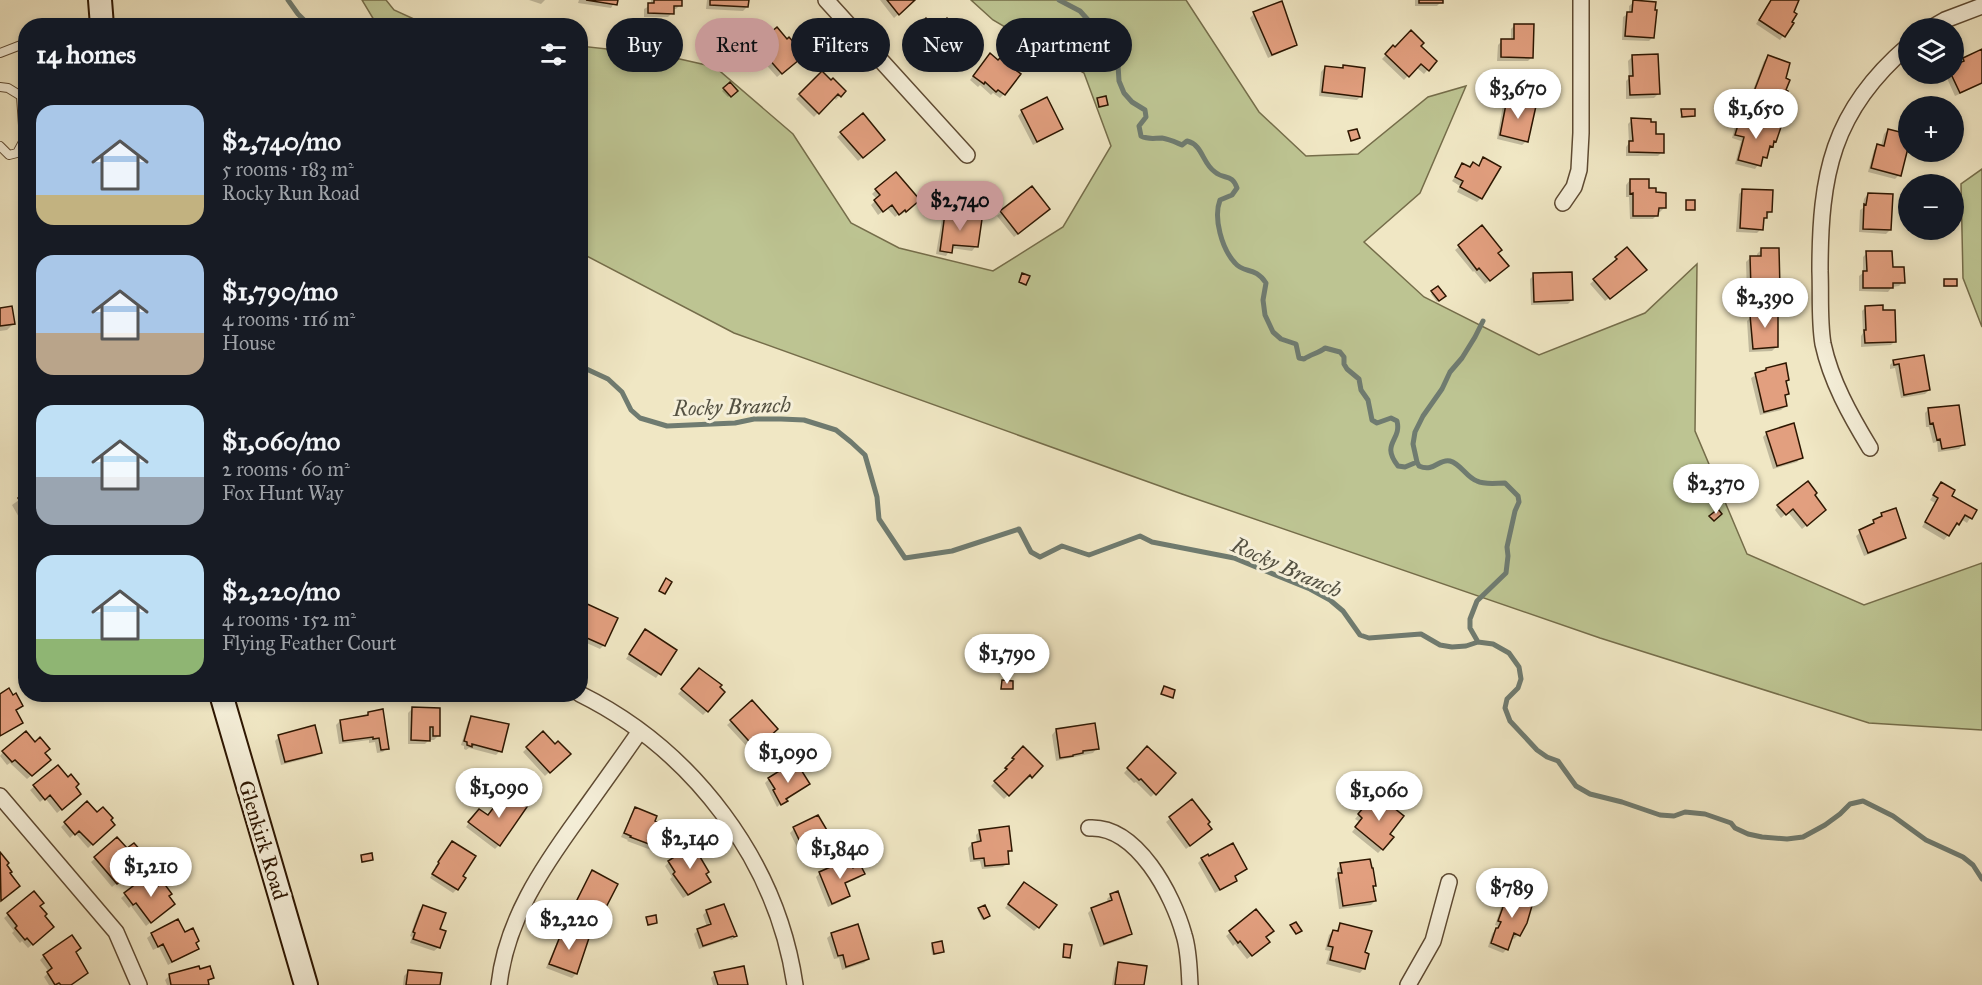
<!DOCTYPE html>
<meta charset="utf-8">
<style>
body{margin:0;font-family:"IM FELL Great Primer",serif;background:#20242c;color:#f1f3f6;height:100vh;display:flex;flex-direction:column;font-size:22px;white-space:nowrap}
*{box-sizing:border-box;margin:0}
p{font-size:20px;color:#9ea1a6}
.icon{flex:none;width:33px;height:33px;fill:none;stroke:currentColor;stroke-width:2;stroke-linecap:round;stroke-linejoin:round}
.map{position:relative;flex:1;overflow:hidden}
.details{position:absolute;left:18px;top:18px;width:570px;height:684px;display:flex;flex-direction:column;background:#171b24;border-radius:24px;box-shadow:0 3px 9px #0003}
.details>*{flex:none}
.hud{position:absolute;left:606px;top:18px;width:570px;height:54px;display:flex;gap:12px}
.fabs{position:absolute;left:1898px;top:18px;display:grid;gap:12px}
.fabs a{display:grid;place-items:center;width:66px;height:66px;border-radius:50%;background:#171b24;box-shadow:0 3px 9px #0003;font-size:30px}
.price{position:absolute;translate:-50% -51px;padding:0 14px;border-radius:21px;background:#fff;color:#222;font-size:20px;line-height:39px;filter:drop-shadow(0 2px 3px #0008)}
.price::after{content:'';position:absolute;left:50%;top:36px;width:18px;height:14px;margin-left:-9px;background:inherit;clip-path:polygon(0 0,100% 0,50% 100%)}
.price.current{background:#c59692;color:#111}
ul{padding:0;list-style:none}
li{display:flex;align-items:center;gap:18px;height:150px;padding:0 18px}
li span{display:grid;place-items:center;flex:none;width:168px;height:120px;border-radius:18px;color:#555}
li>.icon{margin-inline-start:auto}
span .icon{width:72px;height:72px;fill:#fffc;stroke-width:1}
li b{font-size:26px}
h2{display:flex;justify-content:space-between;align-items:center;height:72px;padding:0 18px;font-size:26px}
.tag{padding:0 21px;border-radius:27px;background:#171b24;box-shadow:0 3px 9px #0003;font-size:21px;line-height:54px}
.tag.current{background:#c59692;color:#111}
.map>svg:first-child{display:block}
.green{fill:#bdc492;stroke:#756d4a;stroke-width:1.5}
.shadow{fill:#0003}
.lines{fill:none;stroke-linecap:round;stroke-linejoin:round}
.stream{stroke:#6f7b70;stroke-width:5}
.building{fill:#e29f7f;stroke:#2d1601;stroke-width:1.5}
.lane-casing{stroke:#5e4a32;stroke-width:10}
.street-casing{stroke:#5e4a32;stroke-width:18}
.secondary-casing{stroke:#2d1601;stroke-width:26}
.lane{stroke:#f5efd9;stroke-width:8}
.street{stroke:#f5efd9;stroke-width:15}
.secondary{stroke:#f5efd9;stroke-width:22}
.labels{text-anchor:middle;stroke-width:6;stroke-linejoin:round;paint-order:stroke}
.street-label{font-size:21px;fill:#2d1601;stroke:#f5efd9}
.water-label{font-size:22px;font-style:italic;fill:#545142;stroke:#f5efd9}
</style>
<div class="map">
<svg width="1982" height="985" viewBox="0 0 1982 985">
<rect width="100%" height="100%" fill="#f0e7c4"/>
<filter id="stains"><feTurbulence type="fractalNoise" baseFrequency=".00333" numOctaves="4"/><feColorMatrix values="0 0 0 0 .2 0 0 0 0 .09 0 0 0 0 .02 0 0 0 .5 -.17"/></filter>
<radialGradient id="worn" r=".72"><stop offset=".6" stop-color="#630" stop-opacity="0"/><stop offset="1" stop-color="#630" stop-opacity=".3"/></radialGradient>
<path class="green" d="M362 0H386L394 10 427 25H377Z
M971 0H1186L1259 112 1306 156 1358 154 1428 97 1466 86 1420 193 1364 242 1424 297 1539 355 1645 313 1697 264 1695 431 1747 554 1864 605 1982 563V730L1869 723 1600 638 1182 494 734 333 581 253 580 46 662 55 715 67 793 134 851 223 899 248 993 271 1063 227 1111 146 1084 73 993 20Z
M1982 169V327L1963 278 1961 184Z"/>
<path class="shadow" d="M529 0H545L541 4Z
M579 0H616L611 8 578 3Z
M648 0H680V5L676 9H673L672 13 668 17H644V9L651 5V0Z
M707 0H747V7L743 11 706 9Z
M880 0H914L894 18Z
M1415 0H1441V2L1437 6H1415Z
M1771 0H1798L1792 12V23L1780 40 1756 24Z
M1634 2 1653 37 1649 41 1622 40 1623 17 1629 13V6Z
M1281 3 1296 44 1291 48 1268 58 1250 18 1254 14Z
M922 24 943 54 936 61 910 37Z
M1515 25 1532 57 1528 61H1497L1498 45 1502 41H1511V29Z
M757 46 799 59 777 77 762 60 756 64 754 61 759 57 753 50Z
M1393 47 1395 49 1435 61 1424 74 1416 67 1404 80 1382 59Z
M1982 50V84L1955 96 1946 76 1949 74H1953V70L1964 60Z
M1632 57 1658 94 1654 98 1626 99V81L1629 78 1628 61Z
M1768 57 1782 104 1778 109 1750 98 1764 61Z
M986 59 1004 94 1000 98 993 93 991 95 980 85 978 87 970 80Z
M1325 67 1361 96 1357 100 1319 96 1321 72Z
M822 73 831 82 844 91 836 100 833 97 814 117 796 99Z
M729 84 735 91 728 97 722 91Z
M1507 101 1527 141 1522 145 1497 139 1503 105Z
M1022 111 1061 128 1057 132 1033 145 1018 116Z
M1682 111 1693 116 1680 118Z
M863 115 879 144 858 161 837 137Z
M1740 119 1775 141 1755 169 1735 164 1741 141 1732 138 1736 123Z
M1632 120 1662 152 1658 156H1626V147L1629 143 1628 124Z
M1888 130 1908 135V142L1899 175 1895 179 1868 172 1874 150 1878 146H1881L1884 134Z
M1484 159 1481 198 1477 202 1457 192 1460 186 1452 181 1463 165 1469 168 1478 167Z
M1630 180 1654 194 1664 208 1660 212H1657V215L1653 219H1630L1629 197H1626V185Z
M876 190 914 204 901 215 900 213 895 217 887 208 878 215 871 205 877 199 872 194Z
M1743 190 1771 211 1762 221 1761 229 1757 233 1736 232 1739 194Z
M1868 194 1890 230 1886 234 1859 232 1860 210 1863 208 1864 199Z
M1001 213H1045L1014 237 997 216Z
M946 215 976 246 972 251 951 248 946 256 936 254 942 219Z
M1482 228 1497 254 1503 270 1485 284 1474 271 1473 272 1455 250Z
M1627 249 1641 274 1605 301 1590 284Z
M1761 250 1778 288 1774 292 1747 293 1746 262 1750 258 1757 257V254Z
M1867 253 1891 269 1903 282 1899 286 1892 287 1888 292 1859 291V276L1863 273V257Z
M1534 275 1572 300 1568 304 1531 305 1530 279Z
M1944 281 1955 286 1953 287H1943Z
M1438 288 1444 296 1437 302 1431 294Z
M1866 307 1895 341 1891 345 1861 347V336L1863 333 1862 311Z
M0 309 13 324 7 330 0 331Z
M1762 309 1777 346 1772 351 1749 352 1747 321 1751 317 1758 316V313Z
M1923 356 1929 390 1925 394 1901 398 1895 368 1890 369V365L1894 361Z
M1766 369 1788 380 1785 383 1788 394 1784 398 1786 406 1781 410 1760 415 1751 378Z
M1929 409 1963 445 1959 449 1938 452 1937 442 1933 443 1929 427H1926L1925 413Z
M1767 433 1801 457 1797 462 1773 469 1763 437Z
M1941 484 1950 496 1975 510 1967 523 1961 519 1944 540 1922 527 1935 503 1930 500Z
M26 495V528H25L12 505Z
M1813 495 1820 514 1802 529 1788 512 1781 518 1775 510 1778 506Z
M1895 510 1904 538 1900 542 1864 556 1856 536 1882 515Z
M586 605 604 645 600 649 580 640V611Z
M641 635 675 651 656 678 626 659Z
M706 673 720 685 707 711 703 715 678 694 696 674Z
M752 703 776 729 751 751 727 725Z
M412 709H439L438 736 434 740H429L425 744H408V713Z
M369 713 387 748 383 752 377 753 375 742 369 743V740L339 744 336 725 340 721 365 717Z
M472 718 500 751 496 755 469 748 466 750 464 749V746L461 745 468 722Z
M1056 730 1097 748 1093 753 1056 761 1052 735Z
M543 733 555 746 568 754 545 776 523 752Z
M279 737 320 752 316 756 281 765 275 741Z
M1147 748 1174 773 1151 797 1136 782 1134 783 1124 773Z
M1023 749 1041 766 1027 780 1025 778 1004 799 991 786 1011 764 1009 763Z
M3 752 45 764 27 779 10 763 7 765 0 756Z
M58 767 74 787 75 798 57 813 45 798 40 802 30 790Z
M788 777 808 784 785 800 777 807 765 783 769 779Z
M1192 801 1206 824V833L1186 849 1166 822Z
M87 803 97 814 109 820 113 825 88 848 75 833 70 838 61 827Z
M1365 807 1388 834 1382 849 1378 853 1352 832 1360 822 1355 819Z
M636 809 653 821 655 846 651 850 627 841 628 840 621 837 632 813Z
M475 814 499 845 495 849 466 827Z
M817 817 832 847 828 851 809 861 804 851 800 853 790 833 794 829Z
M980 831 1011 850 1006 855 1007 863 1003 867 982 869 980 861 970 862 968 848 972 844 977 843 976 835Z
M117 839 127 850 138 856 139 865 112 887 91 862Z
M452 843 461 877 457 889 453 893 430 878 436 867H435Z
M0 854 7 863 5 865 14 889 0 901Z
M1202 859 1246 869 1233 878 1235 880 1231 884 1215 893 1198 863Z
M669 862 705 875V885L683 898 670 879 672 877 665 866Z
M1341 864 1374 885 1372 888 1375 901 1371 905 1339 909 1335 879 1338 876 1337 869Z
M852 870 863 874 859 878 844 884 849 896 844 900 828 907 816 877 820 873Z
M593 872 616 885 599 919 595 923 571 910 589 876Z
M149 876 168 897 169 908 146 926 131 906 129 908 121 898Z
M1020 888 1038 927 1034 931 1005 908Z
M1509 891 1518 935 1514 939 1511 938 1507 949 1503 953 1488 947 1492 934 1498 926 1495 925 1505 895Z
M34 893 48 931 28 948 22 941 20 943 12 933 14 931 4 918Z
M1111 895 1130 933 1126 938 1100 947 1088 913 1092 909 1108 903 1107 899Z
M423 907 438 930 439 947 434 951 410 943 412 937 410 936 419 911Z
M979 909 987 917 982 920 978 911Z
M707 911 736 936 732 940 729 939 699 949 694 934 698 930 707 927 703 915Z
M1256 911 1264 938V946L1247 959 1235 944 1233 946 1226 936Z
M178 921 184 934 195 943 197 948 193 952 168 965 159 947 153 950 147 938 152 934Z
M1341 924 1363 953 1364 968 1360 973 1326 964 1330 951 1325 950 1329 935 1333 931 1336 932Z
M564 931 576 974 572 978 546 968 560 935Z
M832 934 868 959 864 963 842 970 839 958 834 959 827 938Z
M932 945 942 951 932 955 931 946Z
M75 952 71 985H49L44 977 49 972 40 960 44 956Z
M1119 964 1143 985H1112L1115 968Z
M408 972 439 985H403L404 976Z
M715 974 746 985H713L711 978Z
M170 975 212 978 207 983 208 985H167L165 980Z"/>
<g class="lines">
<path class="stream" d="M288 0 298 14 310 26
M1059 0 1080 11 1089 21 1101 29 1107 38 1111 54 1118 65 1119 81 1124 93 1132 102 1145 110 1146 117 1139 126 1141 136C1149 140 1154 138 1162 138 1169 139 1175 142 1182 145L1187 141C1203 145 1202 163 1215 172 1224 180 1232 173 1237 188L1232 195 1220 200C1213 218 1222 249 1235 263 1244 274 1255 266 1266 283L1263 300 1265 315 1273 332 1281 339 1296 344 1299 358 1304 359C1311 354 1319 353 1325 348L1340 352 1344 357V364L1347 369 1359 379 1361 390 1368 400 1372 420 1377 423 1391 418 1397 421C1402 441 1380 443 1398 466L1405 467 1417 462 1419 466C1434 473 1439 458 1450 461 1461 464 1466 477 1477 481 1485 485 1496 483 1505 483L1518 496 1519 502 1515 511 1507 547 1508 556 1506 573 1477 601 1470 619V628L1478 642
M580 366 608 379 622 392 631 410 640 418 667 426 735 423 754 419H781L804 420 836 430 851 442 865 455 877 497 879 519 905 558 952 551 1019 529 1031 552 1040 557 1062 546 1089 555 1140 536 1152 542 1234 558 1310 589 1330 600 1343 611 1360 635 1369 638 1421 634 1440 645 1452 647 1466 646 1478 642 1493 644 1509 653 1519 667 1521 679 1518 688 1507 699 1505 708 1510 721 1537 750 1547 757 1558 761 1576 786 1590 794 1622 802 1660 815 1674 816 1685 812 1705 814 1731 823 1735 828 1748 834 1762 837 1787 839 1803 837 1825 825 1840 814 1850 804 1863 801 1893 816 1926 840 1963 857 1973 865 1982 879
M1417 462 1413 444 1415 432 1423 416 1442 389 1450 372 1462 358 1475 337 1483 321"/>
</g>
<path class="building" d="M586 0H618L617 5Z
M654 0H682V6H674V14L648 13V3H654Z
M710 0H749L748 7 710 5Z
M887 0H915L899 15Z
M1419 0H1443V3H1419Z
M1633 0 1656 2 1655 10H1657L1654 38 1625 36 1627 12H1632Z
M1771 0H1799L1794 12 1797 14 1792 22 1794 23 1785 37 1759 20Z
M1282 1 1297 45 1272 55 1253 12Z
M926 18 938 28 947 18 960 29 942 51 945 54 941 58 913 32Z
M1514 24H1534L1533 58 1501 57V39H1514Z
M777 27 787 39 789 37 805 55 782 74 767 57 761 62 757 56 762 52 756 45Z
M1411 30 1424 43 1421 46 1437 61 1429 71 1421 64 1409 77 1385 54 1393 45 1395 47Z
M1982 49V83L1960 93 1951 74H1953V69L1957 67 1956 64 1964 61 1963 58Z
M990 53 998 60 1000 58 1021 74 1005 95 998 90 996 92 985 82 984 84 973 76Z
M1658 54 1660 94 1630 95 1629 76H1633L1632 55Z
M1768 55 1790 63 1786 78 1790 80 1786 90 1788 91 1783 105 1753 94Z
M1343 65 1365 68 1362 97 1322 92 1325 66 1343 68Z
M822 71 831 80 833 78 846 91 841 97 838 94 819 114 799 94Z
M730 82 738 91 731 97 723 88Z
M1106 96 1108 105 1099 107 1097 98Z
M1047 97 1063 129 1037 142 1021 110Z
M1507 99 1536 106 1528 142 1500 135Z
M1681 109H1695V116L1682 117Z
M863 113 885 140 863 158 840 132Z
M1631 118 1651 119V122H1656V134H1664V153L1629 152V141H1633Z
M1740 118 1781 127 1776 142 1774 141 1773 147 1770 146 1767 158 1763 157 1761 166 1738 160 1744 137 1735 135Z
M1357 129 1360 138 1351 141 1348 131Z
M1888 129 1908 134V148L1901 176 1871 168 1877 144 1884 146Z
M1483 157 1501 167 1482 199 1460 187 1463 181 1455 177 1462 163 1470 167 1473 162 1479 166Z
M896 172 920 200 906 212 905 210 899 215 892 205 883 212 874 200 880 195 875 189Z
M1630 179H1649V188H1656V192L1666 193V208H1659L1658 216H1633V193L1630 194Z
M1032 186 1050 209 1018 234 1000 211Z
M1742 189 1773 190 1772 212H1767V218H1764L1763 230 1740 228Z
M1868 193 1893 194 1891 230 1863 229 1864 204 1866 205Z
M1686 200H1695V210H1686Z
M945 213 982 219 978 247 953 245 952 253 940 251Z
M1482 225 1502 250 1498 253 1509 266 1490 281 1479 268 1477 270 1458 245Z
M1627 247 1647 270 1610 299 1593 279 1617 259 1615 257Z
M1761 248H1779L1780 289H1751L1750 256H1761Z
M1866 251H1892L1893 267H1904L1905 283H1893V288H1863V271H1867Z
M1572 272 1573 300 1534 302 1533 273Z
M1022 273 1030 276 1026 285 1019 282Z
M1944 279H1957V286H1944Z
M1438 286 1446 296 1439 301 1431 291Z
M1883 305V310H1895L1896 342 1865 343 1864 330H1866L1865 306Z
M12 306 15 324 0 326V308Z
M1778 306V347L1753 349 1750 315H1761L1762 308Z
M1924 355 1930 390 1904 395 1899 364 1894 365 1893 360Z
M1786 363 1789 380 1786 381 1789 394 1785 395 1787 406 1764 412 1755 373 1766 370V368Z
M1959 405 1965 445 1942 449 1940 439 1937 440 1933 423 1930 424 1928 408Z
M1794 423 1803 458 1777 466 1766 432Z
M1808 481 1817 493 1815 495 1826 510 1807 526 1793 509 1786 515 1777 505Z
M1941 482 1955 490 1952 496 1977 510 1972 519 1965 515 1959 525 1957 523 1949 536 1925 522 1938 498 1933 495Z
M26 493V512L18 498Z
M1896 508 1906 538 1868 553 1859 530 1874 523 1873 520 1882 516 1881 513Z
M1718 509 1722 514 1714 521 1709 516Z
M666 578 672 582 665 594 659 591Z
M585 603 618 618 605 646 580 635V614Z
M645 629 677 650 661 675 629 654Z
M699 668 722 685 720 687 725 692 708 712 681 689Z
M1002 680 1013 681V689H1001Z
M1164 686 1175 690 1173 698 1161 694Z
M9 688 13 695 16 693 23 706 16 710 23 723 0 736V694Z
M752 700 778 729 756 749 730 720Z
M412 707 440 708V736H433V727H430V741L411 740Z
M383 709 389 749 381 750 379 738 373 739V737L343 741 340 720 368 715V712Z
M471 716 509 724 502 752 472 744V747L467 745V742L464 741Z
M1095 723 1099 749 1083 751V753L1073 755V756L1060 758 1056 729Z
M315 725 322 753 285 762 278 735Z
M26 731 35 742 40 737 50 749 45 753 51 760 32 776 15 760 12 762 2 751Z
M543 731 555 744 558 741 571 754 550 773 526 747Z
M1023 746 1043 766 1032 778 1030 775 1009 796 994 781 1007 769 1005 768 1014 759 1012 758Z
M1147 746 1176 773 1156 795 1141 779 1139 780 1127 768Z
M58 765 68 777 71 774 79 784 76 787 81 794 62 810 50 795 45 800 33 785Z
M784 768 788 775 800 768 810 784 786 799 788 801 781 805 773 790 775 789 768 778Z
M506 791 527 807 500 846 468 822 479 809 488 815Z
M1380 797 1404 816 1390 834 1394 837 1383 850 1355 827 1362 818 1358 814 1369 801 1373 804Z
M1192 799 1210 822 1208 824 1212 829 1190 846 1169 817Z
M87 801 97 812 103 807 113 818 111 820 115 825 93 845 79 831 75 835 64 822Z
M635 807 657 816 655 821 666 825 657 847 630 837 631 836 624 833Z
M818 815 828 832H830L834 838 830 840 834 847 813 858 808 848 804 850 793 827Z
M1009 826 1012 851H1008L1009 864 985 866 984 858 974 859 972 843 981 841 979 830Z
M117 837 127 848 134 843 143 853 140 855 145 861 117 884 94 857Z
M452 841 476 856 463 876 466 878 458 890 432 874 439 863 438 862Z
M1233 843 1247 869 1235 876 1237 881 1220 890 1201 858 1208 854 1209 856Z
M693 845 709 872 706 874 711 882 688 895 673 874 675 872 668 861Z
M0 852 9 863 7 865 12 872 10 873 20 886 1 901Z
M372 853 373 860 362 862 361 855Z
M849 859 853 868 860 864 865 874 845 883 850 896 832 904 819 872Z
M1370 859 1372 868H1373L1376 886H1373L1376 901 1343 906 1338 873H1342L1340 863Z
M592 870 618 884 600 919 574 906Z
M149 874 158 886 163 882 172 894 169 896 175 904 151 923 136 903 133 905 124 893Z
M1024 882 1057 905 1039 928 1008 904Z
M1509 890 1534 899 1527 923 1520 936 1514 933 1508 950 1491 943 1496 928H1498L1501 922 1498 921Z
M34 891 44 903 40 906 47 914 45 916 54 927 33 945 27 938 25 940 15 928 17 926 7 913Z
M1118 891 1132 934 1104 944 1091 908 1112 900 1110 894Z
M724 904 737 936 734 937 733 936 703 946 697 929 711 924 706 910Z
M423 905 446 913 440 929 446 931 440 948 413 939 415 933 413 932Z
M985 905 990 916 984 919 978 908Z
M1256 909 1274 931 1266 937 1270 942 1252 956 1240 941 1238 943 1229 931Z
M656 915 657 923 648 925 646 917Z
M178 919 185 932 193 928 199 941 196 943 199 949 172 962 163 944 158 947 151 933Z
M1296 922 1302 931 1296 934 1290 925Z
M1340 923 1372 931 1365 952 1369 954 1365 969 1330 960 1333 947 1328 946 1333 930 1338 931Z
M858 924 869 959 846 967 843 955 838 956 831 933Z
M563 929 589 938 577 974 549 964Z
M72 935 81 948 76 952 88 973 71 985H61L59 983 55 985 47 972 52 968 43 955Z
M942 941 944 952 934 954 932 943Z
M1064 944 1072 945 1070 958 1063 957Z
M1118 962 1147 966 1144 985H1115Z
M199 966 200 969 210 966 214 978 208 980 209 985H171L169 974Z
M744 966 748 985H718L714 972Z
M408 970 442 973 440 985H406Z"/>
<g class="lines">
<defs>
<path id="lane" d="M0 53 26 43
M0 87 8 88 21 96 24 140 17 153 9 155 0 146"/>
<path id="street" d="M826 0 967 155
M1931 28 1945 20 1982 6
M1563 203 1574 187 1579 170 1581 133V0
M1870 448C1850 415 1831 381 1823 344 1819 320 1821 295 1820 271 1820 175 1832 111 1908 46
M580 694C693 750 777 861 795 985
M0 796 116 932 139 985
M1089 828C1137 825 1173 895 1184 935 1189 951 1189 968 1190 985
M499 985C506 921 542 868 579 817 599 789 620 760 640 731
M1408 985 1433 941 1449 882"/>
<path id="secondary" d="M100 0 102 26
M221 694 306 985"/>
</defs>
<use href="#lane" class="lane-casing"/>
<use href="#street" class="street-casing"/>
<use href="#secondary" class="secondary-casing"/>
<use href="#lane" class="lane"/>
<use href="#street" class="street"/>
<use href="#secondary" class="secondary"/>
</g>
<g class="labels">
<g class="street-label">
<text transform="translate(263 840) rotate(73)" y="7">Glenkirk Road</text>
</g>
<g class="water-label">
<text transform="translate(732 406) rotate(-2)" y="8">Rocky Branch</text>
<text transform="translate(1287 567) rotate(24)" y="8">Rocky Branch</text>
</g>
</g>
<rect width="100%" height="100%" filter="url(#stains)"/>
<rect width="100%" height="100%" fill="url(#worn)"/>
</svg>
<div class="fabs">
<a><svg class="icon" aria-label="layers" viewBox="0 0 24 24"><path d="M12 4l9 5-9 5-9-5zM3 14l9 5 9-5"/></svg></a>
<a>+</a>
<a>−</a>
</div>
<b class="price" style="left:1518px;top:120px">$3,670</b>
<b class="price" style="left:1756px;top:140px">$1,650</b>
<b class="price current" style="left:960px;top:232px">$2,740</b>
<b class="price" style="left:1765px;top:329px">$2,390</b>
<b class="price" style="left:1716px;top:515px">$2,370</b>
<b class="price" style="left:1007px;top:685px">$1,790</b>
<b class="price" style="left:788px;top:784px">$1,090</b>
<b class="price" style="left:499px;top:819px">$1,090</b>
<b class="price" style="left:1379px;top:822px">$1,060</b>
<b class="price" style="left:690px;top:870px">$2,140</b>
<b class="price" style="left:840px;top:880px">$1,840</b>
<b class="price" style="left:151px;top:898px">$1,210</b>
<b class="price" style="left:1512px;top:919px">$789</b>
<b class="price" style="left:569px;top:951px">$2,220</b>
<div class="hud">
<a class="tag">Buy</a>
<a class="tag current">Rent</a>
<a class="tag">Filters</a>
<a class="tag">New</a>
<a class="tag">Apartment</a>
</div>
<section class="details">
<h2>14 homes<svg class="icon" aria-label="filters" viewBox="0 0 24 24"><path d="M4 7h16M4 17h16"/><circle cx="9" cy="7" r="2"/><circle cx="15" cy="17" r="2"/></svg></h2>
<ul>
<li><span style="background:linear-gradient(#a9c7e8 75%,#c2b280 0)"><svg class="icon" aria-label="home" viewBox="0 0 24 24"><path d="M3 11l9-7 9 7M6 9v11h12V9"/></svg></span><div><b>$2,740/mo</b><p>5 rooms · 183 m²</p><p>Rocky Run Road</p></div></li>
<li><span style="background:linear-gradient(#a9c7e8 65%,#b9a48a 0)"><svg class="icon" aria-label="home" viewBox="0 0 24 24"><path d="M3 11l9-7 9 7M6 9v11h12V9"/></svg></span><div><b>$1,790/mo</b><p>4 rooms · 116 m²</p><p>House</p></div></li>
<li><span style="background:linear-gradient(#bfe0f5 60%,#9aa5b1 0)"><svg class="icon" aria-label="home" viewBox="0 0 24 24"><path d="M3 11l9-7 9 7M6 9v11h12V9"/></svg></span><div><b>$1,060/mo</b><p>2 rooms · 60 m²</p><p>Fox Hunt Way</p></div></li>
<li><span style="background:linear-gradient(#bfe0f5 70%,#8fb573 0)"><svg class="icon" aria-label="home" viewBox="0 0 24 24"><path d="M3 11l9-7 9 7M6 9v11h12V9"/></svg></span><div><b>$2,220/mo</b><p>4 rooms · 152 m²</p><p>Flying Feather Court</p></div></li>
</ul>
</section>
</div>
